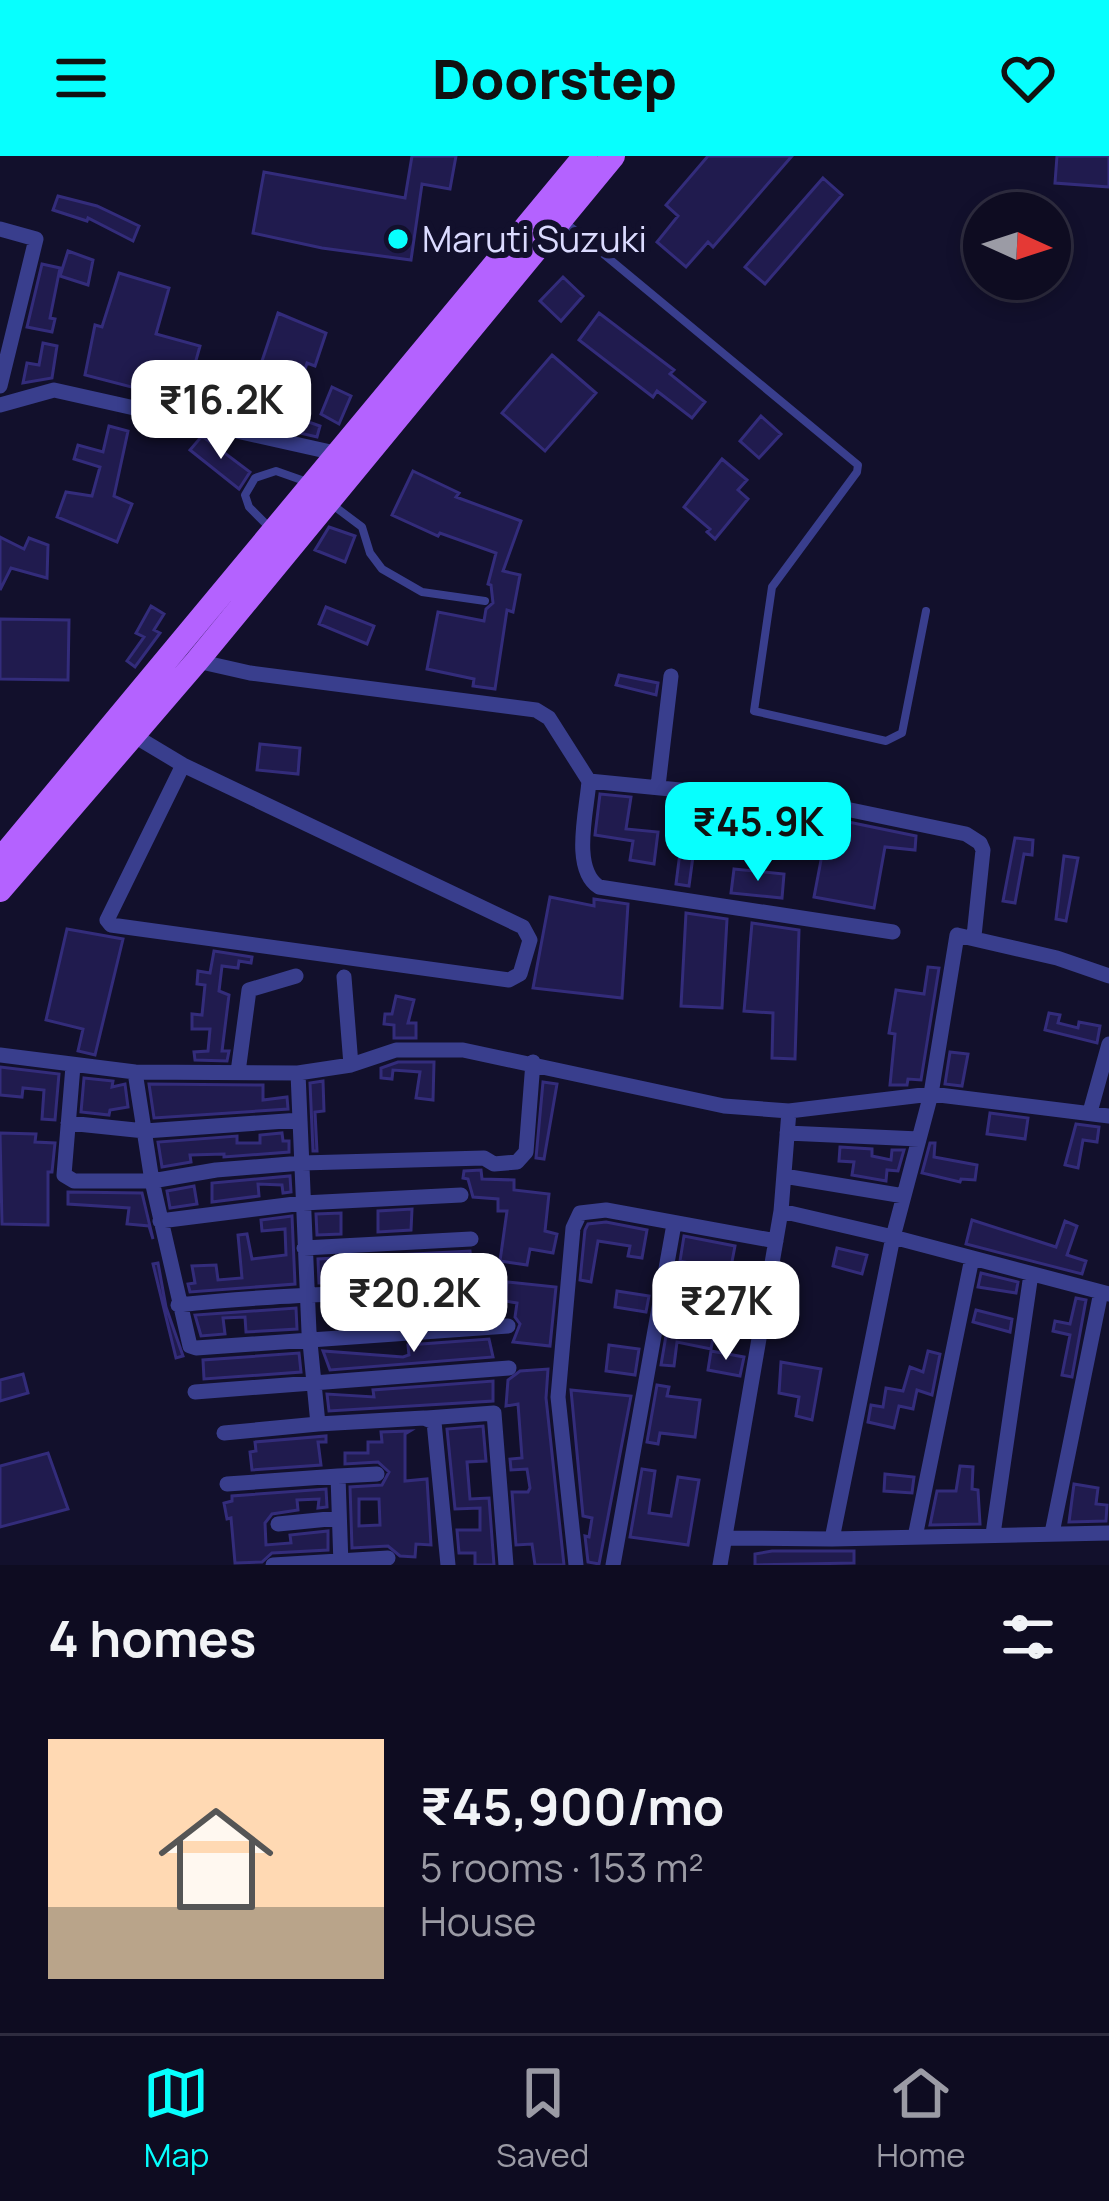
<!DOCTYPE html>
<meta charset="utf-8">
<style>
body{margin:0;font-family:Manrope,sans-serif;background:#1c1a2e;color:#f1f3f6;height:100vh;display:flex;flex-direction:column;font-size:45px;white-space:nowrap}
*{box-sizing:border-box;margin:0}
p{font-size:39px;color:#9b9ba5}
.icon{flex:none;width:66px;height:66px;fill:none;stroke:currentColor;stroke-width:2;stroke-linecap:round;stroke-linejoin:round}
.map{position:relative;height:1409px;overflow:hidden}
.sheet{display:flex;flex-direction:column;background:#0e0c21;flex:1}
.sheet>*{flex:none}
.needle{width:78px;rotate:93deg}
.controls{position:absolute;left:963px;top:36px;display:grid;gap:24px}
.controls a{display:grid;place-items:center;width:108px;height:108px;border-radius:50%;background:#0e0c21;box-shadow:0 6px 18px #0003,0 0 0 3px #2e2c3f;font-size:60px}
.price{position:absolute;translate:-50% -102px;padding:0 27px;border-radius:24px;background:#fff;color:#222;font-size:39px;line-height:78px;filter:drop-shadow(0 3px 6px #0008)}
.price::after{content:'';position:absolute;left:50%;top:72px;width:36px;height:27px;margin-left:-18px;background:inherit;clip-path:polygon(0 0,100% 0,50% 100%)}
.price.active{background:#07fffe;color:#111}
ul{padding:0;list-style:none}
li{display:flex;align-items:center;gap:36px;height:300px;padding:0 48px}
li span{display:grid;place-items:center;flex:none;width:336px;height:240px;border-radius:0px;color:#555}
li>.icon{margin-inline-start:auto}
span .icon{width:144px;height:144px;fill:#fffc;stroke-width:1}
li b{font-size:51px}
h2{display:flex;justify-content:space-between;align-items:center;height:144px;padding:0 48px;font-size:51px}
header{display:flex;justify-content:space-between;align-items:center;height:156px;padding:0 48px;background:#07fffe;color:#111;font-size:54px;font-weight:800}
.dock{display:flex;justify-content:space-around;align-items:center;height:168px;border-top:3px solid #2e2c3f;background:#0e0c21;font-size:33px;color:#9b9ba5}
.dock a{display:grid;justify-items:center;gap:6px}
.dock .active{color:#07fffe}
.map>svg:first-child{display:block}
.building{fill:#201b4e;stroke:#332c7b;stroke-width:3;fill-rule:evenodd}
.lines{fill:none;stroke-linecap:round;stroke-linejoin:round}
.lane{stroke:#393e8d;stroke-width:8}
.street{stroke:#393e8d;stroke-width:15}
.primary{stroke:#b462ff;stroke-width:24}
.poi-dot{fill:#07fffe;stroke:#12102c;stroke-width:4.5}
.labels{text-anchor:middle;stroke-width:12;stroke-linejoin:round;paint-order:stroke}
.poi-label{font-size:36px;fill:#dbdbff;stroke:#12102c;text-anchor:start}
</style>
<header><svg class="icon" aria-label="menu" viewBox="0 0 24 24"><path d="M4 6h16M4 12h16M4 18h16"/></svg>Doorstep<svg class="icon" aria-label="heart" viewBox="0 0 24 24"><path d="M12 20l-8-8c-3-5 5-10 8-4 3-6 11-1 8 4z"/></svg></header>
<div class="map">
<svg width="1109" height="1409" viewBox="0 0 1109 1409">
<rect width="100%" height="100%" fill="#12102c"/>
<path class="building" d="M412 0H456L450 33 422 28 411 104 322 92 253 77 264 16 405 42Z
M708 0H792L713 91 708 86 686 111 657 86 678 60 666 49Z
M1057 0H1109V31L1055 27Z
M823 22 842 39 765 128 745 111Z
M58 40 97 50 139 70 133 85 88 62 87 65 53 54Z
M68 95 93 104 88 129 60 120Z
M42 108 60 112 50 162 55 163 52 176 27 171Z
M119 117 169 132 156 178 200 190 183 251 153 244 155 237 85 219 95 169 102 171Z
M563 121 583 140 561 165 540 145Z
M278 157 326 177 315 210 307 207 294 249 238 232 246 207 260 211Z
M599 157 674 214 670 218 705 246 692 262 657 235 653 241 579 184Z
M43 187 57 190 52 222 23 227 27 207 39 209Z
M552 199 596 237 545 295 502 257Z
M332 231 351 240 339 268 321 258Z
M283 257 320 270 317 281 278 272Z
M761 260 781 278 759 302 740 285Z
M109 270 128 275 114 340 132 348 117 386 57 361 66 336 92 340 100 311 74 303 78 289 103 296Z
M202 280 250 316 239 333 190 294Z
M722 303 747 324 738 334 748 343 715 383 707 376 710 373 684 351Z
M413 315 459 337 456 341 521 365 503 415 520 419 513 456 507 454 495 533 473 530 474 523 427 513 438 456 484 465 486 453 493 447 491 429 488 428 496 397 440 377 438 380 392 359Z
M329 371 355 380 345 406 315 394Z
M0 381 24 393 29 382 48 389 47 422 11 412 0 434Z
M151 450 164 458 154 474 160 477 135 511 127 505 144 481 136 477Z
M326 451 374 470 367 488 319 468Z
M0 463 69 464 68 524 0 523Z
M619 519 658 527 656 539 616 529Z
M260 588 300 592 298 618 257 614Z
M600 638 631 641 626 673 658 676 654 708 630 704 633 685 595 679Z
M686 649 738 657 734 699 694 693 689 730 676 728Z
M829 662 916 680 915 694 885 691 874 752 814 741Z
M1015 682 1033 684 1032 699 1024 698 1015 747 1003 745Z
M1064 700 1078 702 1066 765 1056 763Z
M734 713 784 718 782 742 731 737Z
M550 741 594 750V743L628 748 622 842 533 832Z
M686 757 727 763 722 852 681 850Z
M752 767 799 774 795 903 772 902 773 857 744 855Z
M67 773 123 783 95 899 78 895 83 873 46 864Z
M214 795 252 801 251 807 239 805 238 812 222 810 219 835 229 839 222 895H229L227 905 195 904 194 896 208 895 210 873H192V858L202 859 205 829 197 828 198 815 210 817Z
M928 811 939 812 921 924 908 923 907 929H890L895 878 889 877 896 834 924 838Z
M396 840 414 844 408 867H416V882H394V869L384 868 385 858H392Z
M1049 857 1060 859 1058 867 1078 872 1079 866 1100 870 1097 887 1045 874Z
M950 896 968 898 962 930 945 928Z
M398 906H434L433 944 416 942 420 916 393 914 392 923 381 922V912Z
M0 911 59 918 55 964 42 963 44 934 23 932 22 941 0 939Z
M84 922 113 925 112 931 125 928 128 951 110 954 109 959 81 956Z
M323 925 324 955 315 956 317 995H313L310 927Z
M543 926 557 928 544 1003 536 1002Z
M149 928 263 929V944L287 941 288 953 154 962Z
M990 957 1028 962 1025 983 987 978Z
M1076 968 1099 971 1097 986 1083 984 1078 1012 1065 1009Z
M0 977 36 978 35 986 55 987 52 1016H48V1069L2 1068Z
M282 977 283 985H289V996L224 1001V998L190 999 191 1006 162 1011 158 986 237 980V987H260V979Z
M930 987H935L934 1001 977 1009 975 1024 961 1023 960 1026 922 1017Z
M840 991 872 993V1000L891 1004 892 994H904L898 1015 887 1014 886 1025 852 1019 854 1006 839 1005Z
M481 1014 482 1023 514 1024V1034L549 1038 545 1075 557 1078 553 1097 530 1093 527 1109 500 1105 507 1055H498V1043L473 1041 468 1023 463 1022 464 1015Z
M290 1020 291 1036 283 1037 282 1029 258 1028 259 1040 212 1046V1027Z
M194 1030 197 1048 170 1052 167 1035Z
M68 1036 142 1037 153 1083 149 1070 127 1068 129 1052 68 1048Z
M412 1053 411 1074 378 1076V1055Z
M341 1057V1078L317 1079 316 1058Z
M292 1060 295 1128 190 1136 188 1128 195 1127 192 1110 216 1109 218 1124 242 1122 238 1079 247 1078 252 1103 286 1099 285 1073 262 1075 261 1064Z
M972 1064 1056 1091 1065 1065 1077 1070 1067 1099 1086 1105 1082 1118 966 1088Z
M606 1066 647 1074 642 1102 628 1100 630 1090 598 1085 591 1126 580 1124 585 1074 588 1068Z
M684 1080 735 1090 730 1116 680 1105Z
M837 1092 867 1099 862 1118 833 1110Z
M470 1095 473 1122 319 1127 318 1103Z
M158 1107 166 1151 183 1200 176 1202 153 1108Z
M981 1117 1018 1126 1016 1137 978 1131Z
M507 1126 556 1131 550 1190 513 1186 520 1168 515 1161 517 1147 505 1145Z
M617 1135 649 1140 646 1156 615 1151Z
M1076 1142 1086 1144 1072 1221 1062 1219 1070 1179 1053 1175 1055 1165 1070 1168Z
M296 1152 297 1173 246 1176 245 1161 223 1162 225 1178 201 1180 195 1159Z
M976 1154 1012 1163 1010 1176 973 1166Z
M669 1162 715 1172 711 1193 677 1186 674 1210 661 1209Z
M489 1183 493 1201 330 1214 323 1195 403 1201 409 1199 408 1189Z
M609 1189 639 1193 635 1219 606 1215Z
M711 1195 744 1201 740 1220 708 1214Z
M928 1195 940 1198 932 1239 917 1234 913 1253 899 1250 894 1272 868 1266 871 1249 883 1251 886 1232 903 1235 910 1211 923 1216Z
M299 1197 301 1216 204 1223 203 1204Z
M781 1206 821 1213 812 1264 796 1260 799 1241 779 1237Z
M548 1213 546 1242 564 1409H535L532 1388 516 1389 512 1336H528L530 1332 527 1313 511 1314 510 1303 522 1302 518 1248 506 1250 508 1224 520 1215Z
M23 1218 28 1237 0 1245V1224Z
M493 1225V1245L329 1255 327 1238 374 1241 373 1234Z
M657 1229 669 1231 667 1240 700 1244 695 1281 660 1277 658 1288 647 1286Z
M571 1234 631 1240 599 1408 588 1406 585 1380 589 1381 592 1362 583 1360Z
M483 1270 486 1305 467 1306 470 1343 489 1342 494 1409H475V1397H459L457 1374H480V1352L455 1353 447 1273Z
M410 1275 405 1278V1325L427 1323 431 1389 416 1388 415 1401 400 1400 388 1390 352 1392 350 1331 382 1329 389 1316 378 1306 345 1308V1297H368V1286H382L381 1276ZM359 1343H379L380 1369 359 1370Z
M326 1280V1286H318L321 1309 252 1314 250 1296 256 1295 255 1286Z
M48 1297 68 1353 0 1371V1310Z
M960 1310 973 1311 972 1333 978 1334 980 1368 930 1369 937 1335H956Z
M642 1313 655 1315 649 1357 671 1360 678 1321 699 1324 688 1389 630 1381Z
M885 1318 914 1321 912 1337 884 1335Z
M1074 1328 1098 1332 1096 1348 1107 1349 1106 1365 1069 1366Z
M326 1333 327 1351 318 1352 319 1343 297 1344 298 1354 272 1358 265 1367 266 1389 291 1387 290 1379 328 1375V1394L272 1397 262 1406 235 1407 231 1362 227 1363 224 1347 232 1345V1340Z
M772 1395H854V1407L755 1409V1398Z"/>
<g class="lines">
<path class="lane" d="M566 67 858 309 857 316 772 431 754 555 886 585 902 577 926 455
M334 350 362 371 370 397 382 413 422 436 485 445
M271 373 249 351 245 339 255 322 276 315 310 327"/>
<path class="street" d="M0 73 36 83 0 230
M0 249 54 234 335 297
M197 505 250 517 536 554 549 562 589 625 822 648 966 678 980 687 983 694 974 780
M133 579 183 609 523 771 530 784 520 818 509 824 111 769 107 764 183 609
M589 625C587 654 571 713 599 731L893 776
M658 630 671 520
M344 821 351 909
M0 899 135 916
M73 910 64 1019 74 1025H152L216 1014 302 1007 484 1002 494 1008 517 1006 526 996 533 906
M238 916 249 834 296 820
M1090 956 1109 888
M68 967 145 975 300 964
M787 977 919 983
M784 1020 904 1040
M781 1055 893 1081 931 938 957 779 1057 802 1109 820
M160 1065 303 1047 461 1039
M304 1092 471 1083
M1109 1138 893 1081 832 1383 1109 1377
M661 1148 761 1169
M178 1149C274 1138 371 1138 467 1132
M508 1170 196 1192 190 1190 152 1025 135 916 298 917 351 909 396 894H463L724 950 789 955 931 938 1109 960
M195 1236 509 1212
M427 1262 494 1257 506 1409
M318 1268 424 1262 434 1266 448 1409
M224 1277 318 1268 309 1176 298 917
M338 1320 377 1318
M227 1328 338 1320 341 1409
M278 1368 339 1362
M1052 1377 1101 1136
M993 1378 1031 1118
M915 1381 972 1102
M725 1382 832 1383
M273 1409 388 1402
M576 1409 558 1241 573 1072 580 1057 606 1054 776 1085
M613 1409 674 1068
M720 1409 781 1055 789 955"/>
<path class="primary" d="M0 704 585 0
M0 734 197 505 613 0"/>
</g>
<circle class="poi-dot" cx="398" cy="83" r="12"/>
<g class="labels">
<g class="poi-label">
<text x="422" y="96">Maruti Suzuki</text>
</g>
</g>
</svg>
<div class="controls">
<a><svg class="needle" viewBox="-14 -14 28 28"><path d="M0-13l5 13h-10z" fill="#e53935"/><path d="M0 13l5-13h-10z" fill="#9b9ba5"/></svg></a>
</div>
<b class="price" style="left:221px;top:306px">₹16.2K</b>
<b class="price active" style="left:758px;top:728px">₹45.9K</b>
<b class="price" style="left:414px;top:1199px">₹20.2K</b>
<b class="price" style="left:726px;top:1207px">₹27K</b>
</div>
<section class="sheet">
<h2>4 homes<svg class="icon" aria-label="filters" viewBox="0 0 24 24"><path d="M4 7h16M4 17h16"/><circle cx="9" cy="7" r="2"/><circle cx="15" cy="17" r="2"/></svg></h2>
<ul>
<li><span style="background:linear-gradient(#ffd9b3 70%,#b9a48a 0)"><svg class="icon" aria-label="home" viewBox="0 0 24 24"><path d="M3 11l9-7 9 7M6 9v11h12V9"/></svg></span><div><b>₹45,900/mo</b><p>5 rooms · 153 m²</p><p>House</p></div></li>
</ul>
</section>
<nav class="dock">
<a class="active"><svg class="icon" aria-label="map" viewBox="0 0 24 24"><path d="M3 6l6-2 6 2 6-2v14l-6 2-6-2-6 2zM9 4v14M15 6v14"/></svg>Map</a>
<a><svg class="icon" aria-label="saved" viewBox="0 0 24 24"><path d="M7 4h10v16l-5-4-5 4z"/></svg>Saved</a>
<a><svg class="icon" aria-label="home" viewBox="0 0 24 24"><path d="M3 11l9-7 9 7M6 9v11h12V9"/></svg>Home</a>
</nav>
